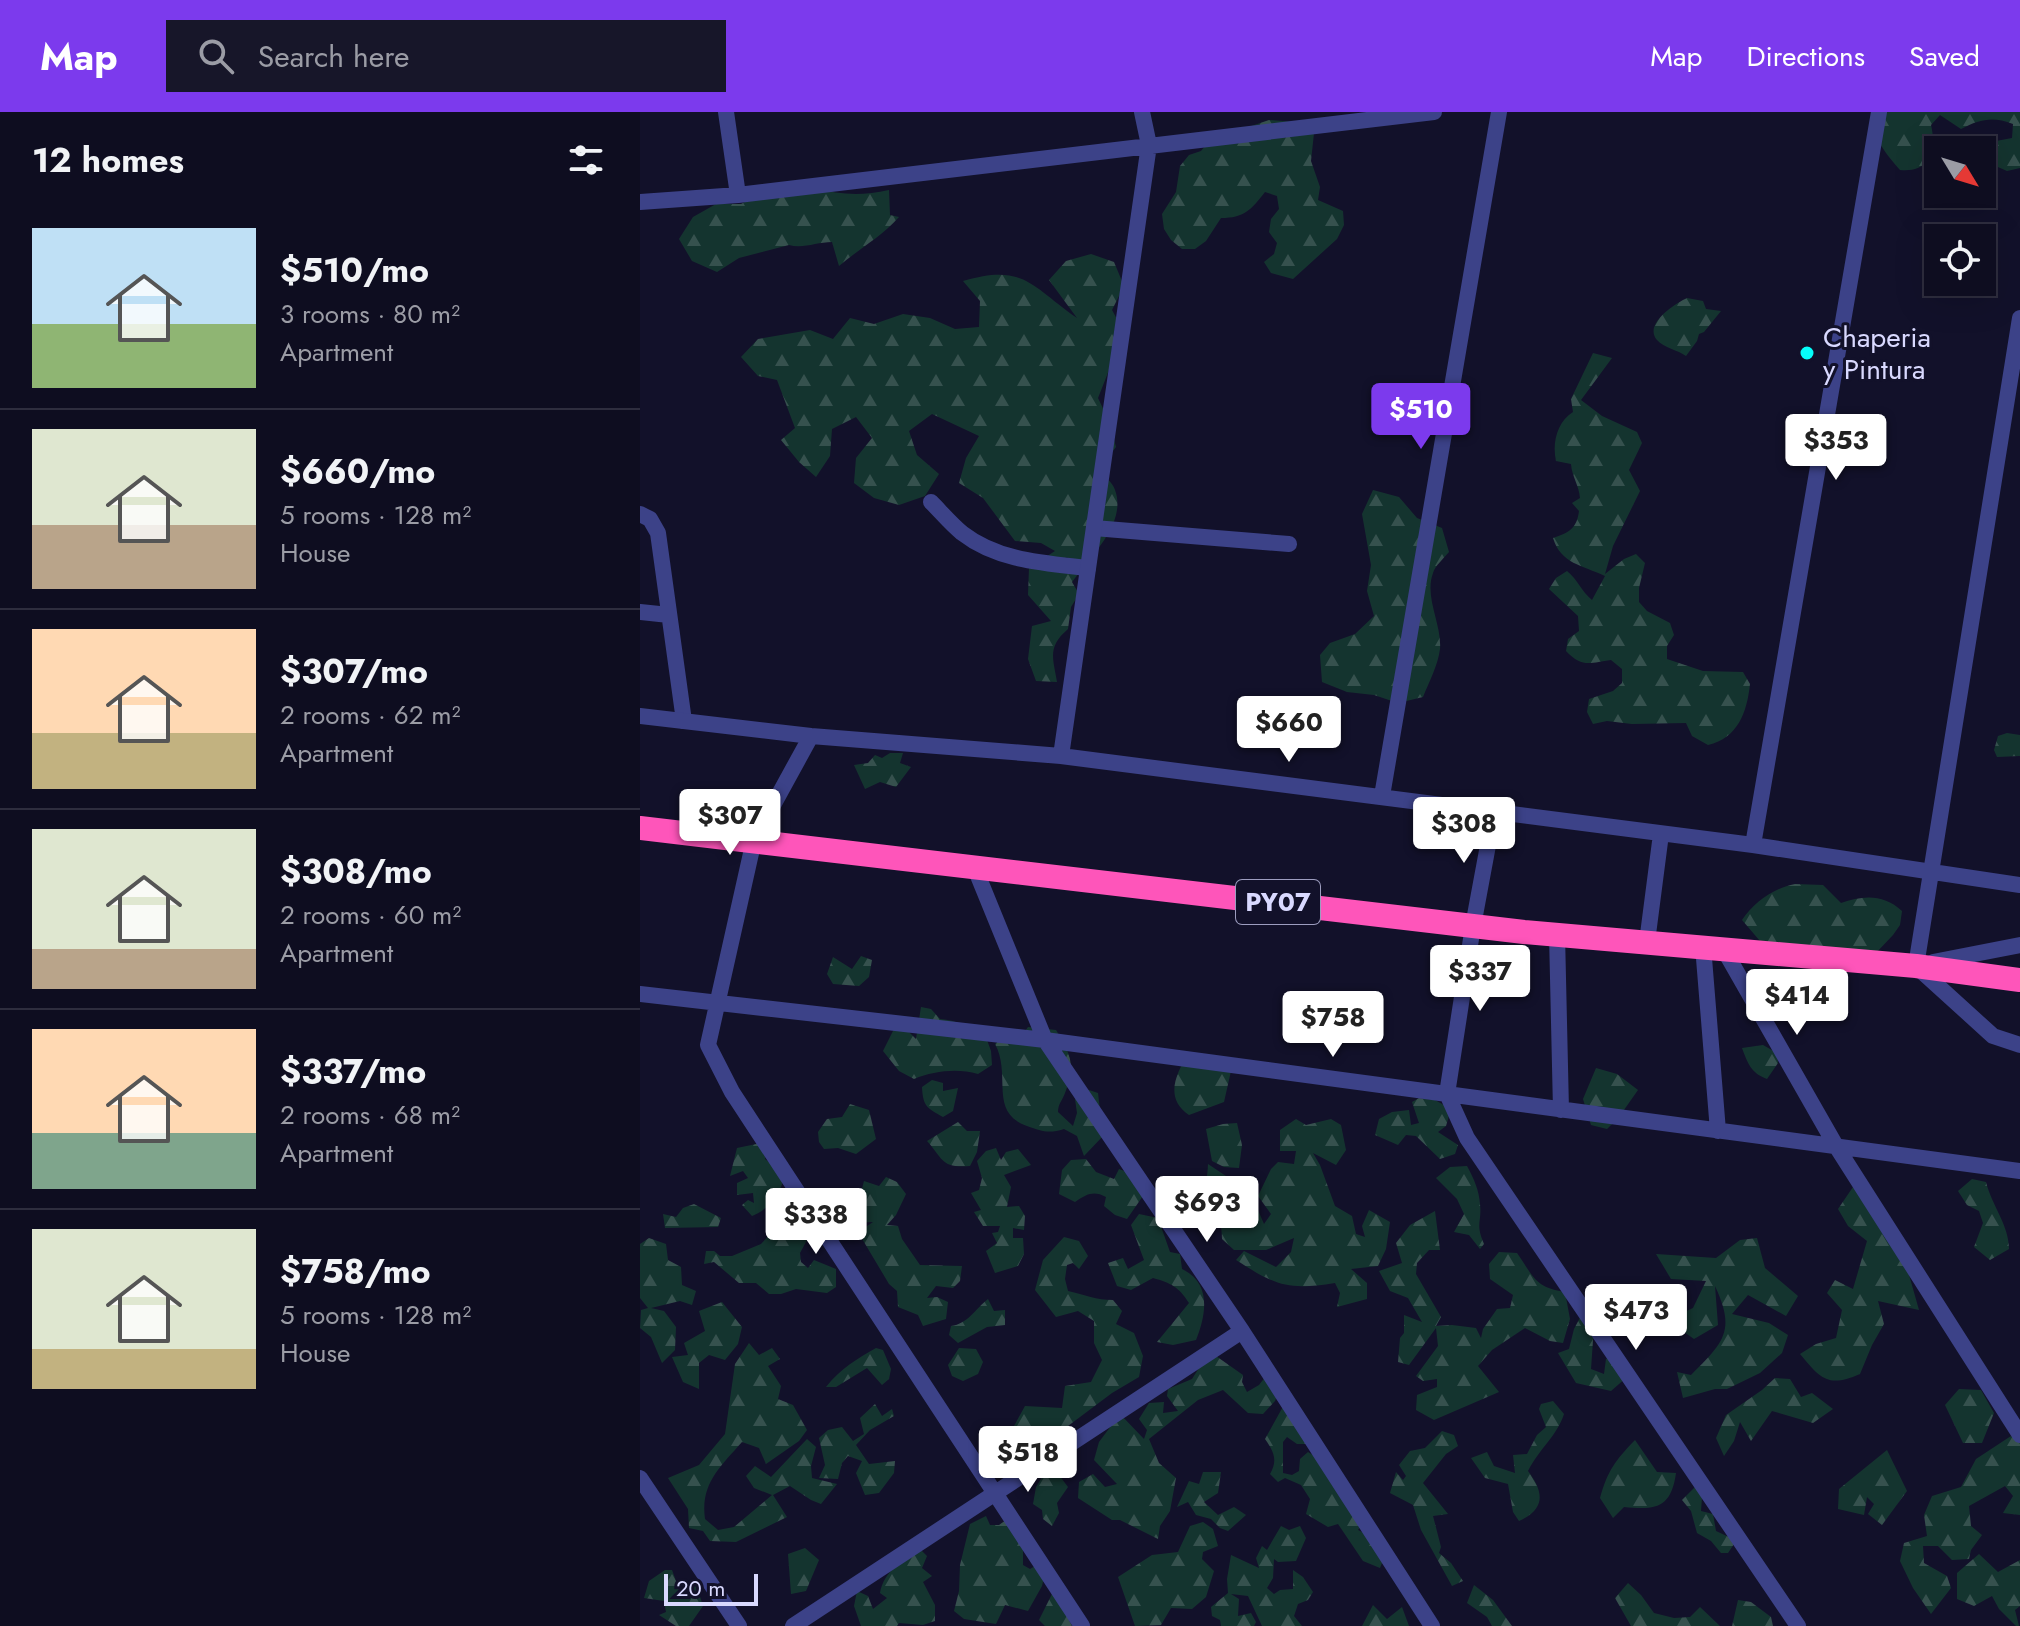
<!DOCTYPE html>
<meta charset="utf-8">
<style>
body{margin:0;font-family:Jost,sans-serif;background:#171629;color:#f1f3f6;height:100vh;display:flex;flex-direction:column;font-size:30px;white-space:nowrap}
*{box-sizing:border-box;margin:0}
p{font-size:26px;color:#9b9ca5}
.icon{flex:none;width:44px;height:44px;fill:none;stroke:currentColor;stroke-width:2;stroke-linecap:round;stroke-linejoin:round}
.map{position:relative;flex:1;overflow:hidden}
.drawer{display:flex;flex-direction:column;background:#0e0d20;width:640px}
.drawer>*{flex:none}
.needle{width:52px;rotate:128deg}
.tools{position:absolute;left:1284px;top:24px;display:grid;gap:16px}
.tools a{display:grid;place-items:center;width:72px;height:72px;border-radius:0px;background:#0e0d20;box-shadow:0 8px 32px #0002,0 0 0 2px #2e2d3e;font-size:40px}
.scale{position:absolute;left:24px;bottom:20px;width:94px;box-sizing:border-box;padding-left:8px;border:4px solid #d9d9ff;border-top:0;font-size:22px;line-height:28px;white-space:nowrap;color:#d9d9ff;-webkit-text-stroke:6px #12112a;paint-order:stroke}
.price{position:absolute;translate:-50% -68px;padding:0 18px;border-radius:8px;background:#fff;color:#222;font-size:26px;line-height:52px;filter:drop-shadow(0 2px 4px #0008)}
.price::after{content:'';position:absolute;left:50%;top:48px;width:24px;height:18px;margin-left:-12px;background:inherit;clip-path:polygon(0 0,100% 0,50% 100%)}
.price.on{background:#7c3aed;color:#fff}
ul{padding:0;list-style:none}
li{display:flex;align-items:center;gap:24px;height:200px;padding:0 32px}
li+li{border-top:2px solid #2e2d3e}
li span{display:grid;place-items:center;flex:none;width:224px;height:160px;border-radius:0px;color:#555}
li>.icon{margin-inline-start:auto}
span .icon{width:96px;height:96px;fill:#fffc;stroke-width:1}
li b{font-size:34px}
h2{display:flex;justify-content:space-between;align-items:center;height:96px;padding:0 32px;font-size:34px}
header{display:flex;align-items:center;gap:48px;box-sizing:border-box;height:112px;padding:0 40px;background:#7c3aed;color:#fff}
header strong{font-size:38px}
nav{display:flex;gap:44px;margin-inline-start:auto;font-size:28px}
.search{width:560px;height:72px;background:#171629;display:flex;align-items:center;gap:20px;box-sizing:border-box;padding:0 28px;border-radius:0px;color:#9b9ca5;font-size:30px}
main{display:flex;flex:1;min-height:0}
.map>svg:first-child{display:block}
.forest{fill:url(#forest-firs)}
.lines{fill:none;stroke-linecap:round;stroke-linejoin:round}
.lane{stroke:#3c4288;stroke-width:16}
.street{stroke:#3c4288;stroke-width:16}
.highway{stroke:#fe55ba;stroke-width:24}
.poi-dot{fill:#06fefa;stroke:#12112a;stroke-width:3}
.labels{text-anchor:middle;stroke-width:6;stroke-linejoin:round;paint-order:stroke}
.shield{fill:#12112a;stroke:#9d9dbf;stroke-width:2}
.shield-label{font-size:26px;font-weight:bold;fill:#d9d9ff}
.poi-label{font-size:28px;fill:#d9d9ff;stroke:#12112a;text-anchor:start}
</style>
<header>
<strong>Map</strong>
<div class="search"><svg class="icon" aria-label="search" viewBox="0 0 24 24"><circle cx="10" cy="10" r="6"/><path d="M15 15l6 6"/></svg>Search here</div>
<nav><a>Map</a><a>Directions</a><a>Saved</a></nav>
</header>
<main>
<section class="drawer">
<h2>12 homes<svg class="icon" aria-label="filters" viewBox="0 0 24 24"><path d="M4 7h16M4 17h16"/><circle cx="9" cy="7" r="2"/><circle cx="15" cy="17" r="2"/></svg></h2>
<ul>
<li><span style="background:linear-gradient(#bfe0f5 60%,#8fb573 0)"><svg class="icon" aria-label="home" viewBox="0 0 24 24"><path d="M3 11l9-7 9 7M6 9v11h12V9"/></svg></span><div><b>$510/mo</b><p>3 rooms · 80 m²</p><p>Apartment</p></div></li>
<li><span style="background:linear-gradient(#dfe7d0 60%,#b9a48a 0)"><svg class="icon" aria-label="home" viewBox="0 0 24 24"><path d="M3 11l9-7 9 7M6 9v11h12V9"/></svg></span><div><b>$660/mo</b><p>5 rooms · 128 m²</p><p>House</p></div></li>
<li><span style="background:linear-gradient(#ffd9b3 65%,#c2b280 0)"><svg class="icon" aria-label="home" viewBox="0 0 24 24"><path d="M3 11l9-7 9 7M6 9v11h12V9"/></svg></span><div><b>$307/mo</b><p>2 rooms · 62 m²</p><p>Apartment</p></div></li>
<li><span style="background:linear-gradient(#dfe7d0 75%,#b9a48a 0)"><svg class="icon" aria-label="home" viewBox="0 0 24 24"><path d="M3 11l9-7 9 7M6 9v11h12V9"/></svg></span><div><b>$308/mo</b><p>2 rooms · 60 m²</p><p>Apartment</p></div></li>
<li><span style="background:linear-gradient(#ffd9b3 65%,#7fa58c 0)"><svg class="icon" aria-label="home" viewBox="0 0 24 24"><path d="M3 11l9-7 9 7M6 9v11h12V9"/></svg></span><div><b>$337/mo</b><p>2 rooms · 68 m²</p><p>Apartment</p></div></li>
<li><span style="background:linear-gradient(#dfe7d0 75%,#c2b280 0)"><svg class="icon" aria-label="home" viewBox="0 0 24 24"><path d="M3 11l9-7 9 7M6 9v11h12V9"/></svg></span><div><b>$758/mo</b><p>5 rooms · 128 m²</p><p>House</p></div></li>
</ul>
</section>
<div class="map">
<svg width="1380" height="1514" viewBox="0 0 1380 1514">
<defs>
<pattern id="forest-firs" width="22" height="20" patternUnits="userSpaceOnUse" patternTransform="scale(2)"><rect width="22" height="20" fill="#14342f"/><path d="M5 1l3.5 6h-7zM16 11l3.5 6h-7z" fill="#36514e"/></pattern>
</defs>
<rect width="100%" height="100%" fill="#12112a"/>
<path class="forest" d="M1231 0H1380V56L1367 59 1342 48 1340 38 1351 30 1372 26 1373 12C1353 4 1340 7 1321 17L1300 3 1291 13C1297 38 1290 61 1260 58 1245 41 1231 23 1231 0Z
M629 8 656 10 674 21 671 49 680 75 678 88 703 99 704 113 697 127 653 167 631 161 624 150 634 142 637 131 629 120 631 107 639 97 637 84 625 80C611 98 604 106 581 106L566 129 555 137H542L531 128 524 117 522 102 536 80 540 54 549 43 561 39 570 28Z
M174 76C201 83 222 84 249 78L250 103 259 105C240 126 220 136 199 154L192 130C177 130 163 137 149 133L99 146 77 160 52 149 39 127 53 105 76 92H101L123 81Z
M451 142 474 150 484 174 472 198 484 220 458 286 469 309 476 335 459 357C463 363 473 371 475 378 485 405 462 432 447 451L425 445 442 457 432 470 439 482 431 495 428 517C407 535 413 546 417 570L396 569 388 547 392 514 411 509 388 483 389 456 415 439 401 431 375 429 343 386 319 371 326 346 339 324 292 302 269 319 277 343 299 362 285 384 259 393 234 386 214 371 216 346 232 326 216 305 192 317 190 344 176 365 159 350 141 328 155 316 137 268 118 264 101 245 118 227 170 218 193 227 210 206 234 212 263 202 290 206 315 217 339 215 340 189 323 169C384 151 391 174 437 206L409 168 426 149Z
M1047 186 1063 189 1066 197 1081 199 1064 220 1059 222 1057 229 1046 244C1038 238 1024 236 1017 228 1003 212 1036 191 1047 186Z
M953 241 972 246 941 288 962 304 997 320 1002 331 989 358 1000 379 973 434 965 462 984 447 996 442 1005 451 999 476V490L1007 499 1030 511 1034 523 1027 534V547L1063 559 1103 560 1110 572C1107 600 1098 626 1068 633L1052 624 1046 611 992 612 967 609 953 612 947 600 949 587 973 579 982 571V557L971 548C950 551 942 556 926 539L928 527 939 519 938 504 909 477 916 466 927 459C938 468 941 479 952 488L965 464C942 453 921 452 913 426 929 421 937 416 939 399L932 391 940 386C939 373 932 365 931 352L916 349C912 331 917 310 933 300L931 287Z
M733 378 759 385 777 406 802 416 809 440C804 446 795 454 793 461 784 485 802 512 800 537 798 553 789 570 783 585L758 591 734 583 707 580 682 570 680 543 690 531 715 522 734 504 727 479 731 453 722 402Z
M1367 621 1380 623V644L1357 645 1354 638 1358 624Z
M250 641H263L260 651 271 655 256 675 240 670 225 677 214 653 228 651 235 643 242 646Z
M1155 772 1183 773 1201 791C1223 783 1244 782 1262 799L1260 813 1253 823 1234 843 1120 829 1102 808C1114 790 1134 776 1155 772Z
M221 844 232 848 229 865 219 874 193 872 187 862 193 845 212 857Z
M281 895 291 897 300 907C317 908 326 916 343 917L351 939 352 953 338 962C317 956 294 959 274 967L259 959 243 939 255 915 267 918 276 927Z
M388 915 416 918C431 942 436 954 425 981 422 989 418 992 418 1000L433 1014 437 1001 435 987 443 976 458 981 463 1024 444 1044 437 1024 424 1017C408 1022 402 1019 387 1014 348 1000 372 963 355 932L368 921 381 925Z
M1123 933 1137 941 1138 951 1127 967C1111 961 1108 952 1102 936Z
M548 942 591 959 584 990 549 1003C524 986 536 962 548 942Z
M956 956 977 962 998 978 979 1005 967 1017 951 1013 943 987Z
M292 968 303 971V979L318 976 313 999 303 1005C288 996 283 996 282 975Z
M779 986 795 988 811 997 806 1014 798 1020 818 1033 815 1042 800 1047 776 1024 766 1023 758 1033 735 1023 739 1007 752 1000 769 998 771 1013 779 1011 772 990Z
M210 992 229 998 236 1027 216 1042 198 1036 184 1037 179 1030 178 1020 187 1007 202 1005Z
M656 1007 666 1013 691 1007 701 1013 706 1038 696 1053 673 1041 680 1053 695 1094 712 1104 716 1122 725 1125 722 1114 729 1098 750 1110 746 1137 738 1154 711 1157 727 1171V1187L697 1195 700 1181 695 1171C647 1179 635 1173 596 1148L604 1139 636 1155 651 1140 654 1126 626 1138H594L582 1127C582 1107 576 1102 568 1084 564 1076 568 1062 568 1052L586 1064 603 1066 607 1093 614 1089 624 1112 631 1102 618 1084 631 1057 638 1050 654 1052 656 1039H640V1018Z
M318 1010 327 1019H340L337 1040 330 1054C301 1056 304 1048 287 1029Z
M597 1011 602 1033 599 1056 584 1055 572 1049 566 1017 583 1012Z
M121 1031 129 1033 125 1047 145 1063C140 1082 131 1096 112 1104L102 1093 108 1088 114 1091 113 1081 97 1083V1071L108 1066 103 1059 90 1064 97 1036Z
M356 1036 361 1048 366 1040 378 1037 391 1053 364 1063 371 1075 367 1095 379 1094 385 1104 384 1118 373 1116V1126H383L384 1142 378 1154 355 1161 346 1139 357 1131 352 1121 358 1120 360 1114H343L334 1100 341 1098 331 1081 339 1078 342 1066 337 1049 346 1039Z
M446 1047 456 1060 474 1067 479 1057 500 1065 505 1081 487 1107 475 1103 464 1094 466 1085C454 1078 446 1082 435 1090L419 1082 422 1058 431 1048Z
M827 1054C834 1067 839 1078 840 1092 842 1111 835 1111 844 1132L840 1137 829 1123 814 1120 824 1102 817 1087 796 1066 810 1055Z
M246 1065 257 1070 266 1082 256 1103 247 1113 258 1114 262 1127 280 1153 322 1154 320 1169 313 1176 296 1174 287 1186 297 1185 308 1190 306 1207 283 1214 278 1203 258 1195 257 1179 249 1172 218 1120 233 1110 213 1111 224 1069 239 1074Z
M1332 1067 1346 1070C1352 1094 1369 1113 1369 1137L1350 1148 1334 1135 1343 1111 1339 1099 1327 1093 1318 1079Z
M1213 1075 1256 1117 1279 1198 1238 1189 1244 1212 1232 1233 1220 1262C1188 1276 1181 1267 1160 1242L1176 1232 1196 1226 1202 1198 1187 1181 1195 1168 1213 1177 1227 1129 1208 1114 1198 1097Z
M54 1092 81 1106 78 1115 25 1116 23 1102 36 1105 43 1096Z
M795 1099 800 1138H789L777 1151 776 1162 801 1205 796 1214 812 1213 836 1216 841 1226 843 1217 857 1197 870 1196 873 1183 850 1167 849 1152 859 1140 877 1141C894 1165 894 1175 925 1180L930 1207 923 1231 910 1229 885 1216 852 1238 838 1254 859 1280 794 1308 776 1298 777 1283 797 1275V1267L783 1269 776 1264 798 1234 796 1216 769 1253 758 1250 760 1226 764 1221V1203L782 1210 768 1186 750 1179 739 1159 762 1151 756 1131 770 1113Z
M499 1102 518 1106 530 1140 540 1142 542 1157C572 1171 566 1203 556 1228L533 1233 517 1230 549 1191C539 1175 531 1171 513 1166L491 1178 477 1174 468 1151 483 1146 488 1157 504 1148 491 1113Z
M167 1105V1128L160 1141 161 1150 168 1156 174 1148 196 1157V1175L187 1181 156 1177 141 1182H129L116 1171H99L74 1150 64 1152 66 1139H74L80 1144H92L121 1132 139 1112 155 1116Z
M424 1125 439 1129 448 1144 439 1157 433 1151 427 1153 425 1167 428 1179C445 1183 456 1188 473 1188L482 1199 476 1212 494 1221 503 1244 499 1265 472 1281 428 1314 387 1336 373 1360 364 1345 374 1314 385 1294 422 1296 425 1274 451 1270 462 1248 454 1231V1209L438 1199 416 1205 395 1178 403 1148Z
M9 1126 26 1132 28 1148 41 1155 42 1173 56 1179 52 1193 40 1189 11 1196 24 1199 36 1215 35 1238 22 1251 11 1225 0 1216 1 1198 8 1196 0 1186V1132Z
M1117 1126 1125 1156 1158 1184 1146 1204 1108 1183 1092 1202 1129 1211 1148 1223 1142 1241 1120 1261 1087 1277H1075L1043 1286 1037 1260 1051 1263C1084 1230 1096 1219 1075 1174L1078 1213 1054 1227 1027 1208 1053 1196 1066 1169 1031 1167 1016 1142 1076 1146 1100 1128Z
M348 1187 354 1199 365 1198V1213L347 1215 318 1231 309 1223 311 1214C328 1212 335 1197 348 1187Z
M82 1190 102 1215 98 1232 85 1248 69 1243 59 1251V1277L43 1270 32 1245 48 1243 44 1231 65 1219 59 1199Z
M943 1200 954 1214 951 1257 964 1262 966 1247 977 1242 987 1265 971 1279 936 1271 918 1241 929 1237 934 1217Z
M109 1231 119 1243 132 1236 140 1247 128 1254 141 1274 138 1287 153 1293 167 1318 159 1329 126 1352 119 1336 102 1330C80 1355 60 1372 65 1407L78 1418 94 1415 132 1383 114 1376 106 1364 115 1354 131 1365 167 1327 176 1335 171 1354 172 1366 197 1372 181 1392 171 1388 150 1374 133 1383 147 1405 96 1430 70 1429 63 1419 49 1416 48 1397 28 1366 59 1353 85 1322 95 1252Z
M236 1236 243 1238 251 1257 249 1267 242 1273 227 1256 196 1275H186C201 1256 217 1247 236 1236Z
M319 1236 336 1237 343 1250 338 1262 323 1269 312 1264 308 1253Z
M576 1244 603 1263 602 1270 607 1280 619 1273 626 1264 639 1279 635 1289 623 1302 608 1301 583 1278 558 1288 509 1327 519 1351 536 1366 530 1399 520 1414 518 1427 480 1408H472L438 1386 439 1370 453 1362 465 1375 477 1372 454 1348 459 1330 480 1302 504 1327 507 1318 499 1307 509 1291 524 1290 523 1301 538 1299 527 1284 528 1277 552 1267 564 1248Z
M1135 1266 1150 1267 1161 1285 1172 1281 1193 1297 1173 1311 1132 1299 1111 1329 1100 1310 1094 1329 1084 1344 1076 1326 1086 1303 1122 1278Z
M1319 1277 1341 1278 1354 1301 1342 1331H1323L1305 1293Z
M913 1289 924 1302C917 1324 899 1337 888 1359 903 1379 907 1396 879 1409L873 1400 868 1372 845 1366 831 1346 847 1340 854 1354 875 1361 873 1343 887 1342 897 1323 906 1315 899 1297 901 1292Z
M645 1291 668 1332H657L647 1325 643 1330V1361L652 1363 659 1359 660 1347 668 1340 687 1352 723 1411 718 1418 728 1423 744 1446 740 1456 723 1449 698 1412 688 1415 666 1402 670 1387 661 1373 645 1366 638 1370 630 1362C638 1348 634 1340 625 1327Z
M235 1292 242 1304 252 1297 254 1304 230 1318 216 1333 229 1352 255 1349 254 1361 239 1381 225 1383 216 1361 222 1349 208 1344 202 1351 198 1367 179 1366 185 1353 179 1326 188 1318 202 1315 213 1329 224 1322 220 1306Z
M802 1319 814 1323 818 1334 806 1342 783 1371 808 1402 793 1404 801 1435 799 1441 811 1451 823 1469 812 1474 781 1418 773 1393 750 1381 756 1360 763 1368 766 1364 759 1353 770 1339 785 1336Z
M1371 1324 1380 1330V1403L1363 1401 1373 1384 1365 1374 1329 1394 1331 1414 1342 1423 1331 1438 1329 1447 1312 1448 1298 1434H1283L1284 1451 1307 1464 1311 1476 1291 1502 1273 1476 1260 1449 1264 1431 1287 1424 1284 1403 1292 1384 1321 1375 1336 1347Z
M995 1328 1017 1360 1036 1361C1031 1397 1015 1398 984 1395L973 1406 960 1386C968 1358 975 1349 995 1328Z
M1247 1338 1267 1379 1242 1413 1228 1402 1234 1392 1227 1385 1224 1403 1198 1397 1199 1377Z
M407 1357 419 1363 428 1375 417 1391 419 1401 412 1414 403 1407 402 1398 393 1392 396 1375Z
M563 1360H581L578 1381 564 1390 578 1403 594 1395 606 1403 588 1419 580 1416 571 1407 556 1403 548 1390 537 1395 549 1369 559 1372Z
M1058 1372 1062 1385 1061 1399 1073 1402 1076 1419 1091 1426 1094 1432 1088 1441H1081L1071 1429 1057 1421 1051 1399 1042 1388Z
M346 1404 350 1413H359L366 1408 383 1431V1453L390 1457 397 1453 405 1461 402 1474 388 1499 365 1493 356 1512 324 1507 314 1499 319 1479 320 1453 330 1412Z
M563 1410 573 1417 578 1434 563 1440 562 1447 574 1459 566 1485 552 1497 531 1496 521 1513 495 1514 478 1465 512 1443 538 1440 550 1414Z
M641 1414 649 1418 660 1414 666 1426 656 1449 638 1450 634 1447 633 1466 627 1476 634 1482 640 1478 653 1477V1458L663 1465 673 1480 668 1488 658 1492 654 1504 662 1514H622L608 1484 591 1482 599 1487 598 1504 611 1501 616 1510 614 1514H581L580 1508 572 1504 571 1495 588 1481 587 1467 591 1443 619 1456 616 1446 622 1434 627 1438Z
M278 1435 287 1444 282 1456 292 1464 283 1470 295 1493V1509L283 1513 259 1511 257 1514H221L214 1494 217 1479 228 1484 233 1497 247 1486 240 1481C244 1459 262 1449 278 1435Z
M165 1436 179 1448 166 1479 151 1482 148 1442Z
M1339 1442 1358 1460 1380 1448V1494L1375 1498 1379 1514H1376L1359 1497 1352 1484 1334 1494 1317 1487V1461Z
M25 1458H32L36 1469 57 1475 63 1494 49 1514H36L19 1503 26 1500 24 1489 4 1486 9 1469Z
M988 1471 1001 1483 1014 1501 1034 1506 1050 1505 1060 1495 1080 1514H991L975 1486Z
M834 1473 853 1488 872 1514H852L847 1505 827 1491Z
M414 1478 432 1514H405L399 1508Z
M1098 1488 1111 1490 1131 1505 1133 1514H1092Z
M733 1493 747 1507 762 1495 769 1514H722Z"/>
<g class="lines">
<path class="lane" d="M291 390C301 400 311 412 322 421 358 449 404 451 448 456
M0 402 10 407 18 421 44 609
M454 416 649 432
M0 500 29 503"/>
<path class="street" d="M86 0 98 83
M0 90 98 83 794 0
M0 604 171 624 421 644 1113 733 1380 773
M171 624 114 728 68 933 92 980 442 1514
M421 644 509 33 502 0
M742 684 859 0
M854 701 833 814 807 982 827 1026 1158 1514
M1113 733 1239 0
M334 754 405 928 602 1219 792 1514
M917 822 921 998
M1007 830 1021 722
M1063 834 1078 1019
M1083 836 1196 1034 1380 1323
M1293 850 1380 833
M1276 854 1380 206
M1277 855 1353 924 1380 933
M0 882 405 928 1380 1059
M0 1366 99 1514
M153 1514 602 1219"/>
<path class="highway" d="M0 716 884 820 1276 854 1380 868"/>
</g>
<circle class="poi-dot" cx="1167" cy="241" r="8"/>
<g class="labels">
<rect class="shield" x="596" y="768" width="84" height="44" rx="6"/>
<g class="shield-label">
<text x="638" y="799">PY07</text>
</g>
<g class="poi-label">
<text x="1183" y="235">Chaperia<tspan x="1183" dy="32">y Pintura</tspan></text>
</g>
</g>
</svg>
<div class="tools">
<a><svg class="needle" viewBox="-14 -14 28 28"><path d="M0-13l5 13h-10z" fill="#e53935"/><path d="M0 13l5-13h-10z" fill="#9b9ca5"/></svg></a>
<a><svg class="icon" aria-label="locate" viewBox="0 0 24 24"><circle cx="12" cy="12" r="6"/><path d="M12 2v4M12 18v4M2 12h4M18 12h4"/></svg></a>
</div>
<div class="scale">20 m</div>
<b class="price on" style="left:781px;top:339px">$510</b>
<b class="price" style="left:1196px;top:370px">$353</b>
<b class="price" style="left:649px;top:652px">$660</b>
<b class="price" style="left:90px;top:745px">$307</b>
<b class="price" style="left:824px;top:753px">$308</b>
<b class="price" style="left:840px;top:901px">$337</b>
<b class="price" style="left:1157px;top:925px">$414</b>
<b class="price" style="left:693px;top:947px">$758</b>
<b class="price" style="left:567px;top:1132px">$693</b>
<b class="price" style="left:176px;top:1144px">$338</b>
<b class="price" style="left:996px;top:1240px">$473</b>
<b class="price" style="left:388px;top:1382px">$518</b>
</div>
</main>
